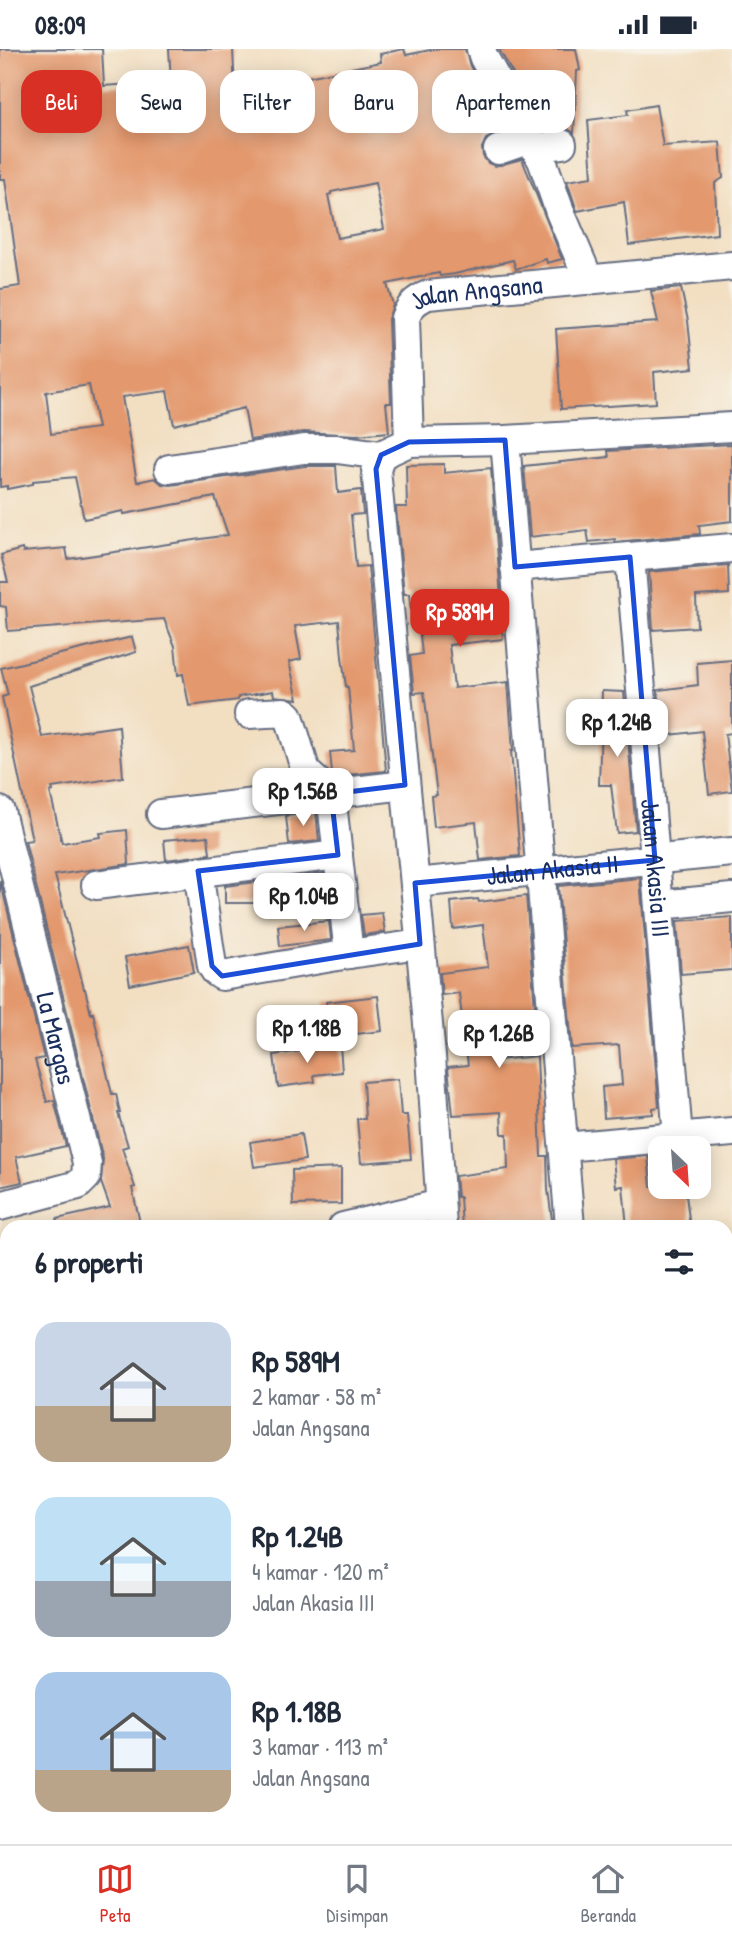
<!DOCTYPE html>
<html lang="id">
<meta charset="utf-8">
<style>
body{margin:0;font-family:"Patrick Hand",sans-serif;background:#f2f2f3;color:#1f2937;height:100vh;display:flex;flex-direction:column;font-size:26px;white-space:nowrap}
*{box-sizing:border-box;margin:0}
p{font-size:23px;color:#747a83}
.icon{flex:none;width:38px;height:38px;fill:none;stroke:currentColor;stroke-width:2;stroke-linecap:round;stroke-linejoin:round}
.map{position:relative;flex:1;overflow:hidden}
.drawer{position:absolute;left:0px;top:1171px;width:733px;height:625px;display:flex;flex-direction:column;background:#fff;border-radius:21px 21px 0 0;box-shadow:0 4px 18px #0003}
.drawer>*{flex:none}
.hud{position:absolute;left:21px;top:21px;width:691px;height:63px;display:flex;gap:14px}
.needle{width:46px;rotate:155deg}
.fabs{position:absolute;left:648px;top:1087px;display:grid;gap:14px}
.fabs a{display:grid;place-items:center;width:63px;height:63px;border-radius:14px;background:#fff;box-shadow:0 4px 18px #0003;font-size:35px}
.price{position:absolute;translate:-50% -60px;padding:0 16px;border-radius:14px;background:#fff;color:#222;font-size:23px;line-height:46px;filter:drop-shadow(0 2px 4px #0008)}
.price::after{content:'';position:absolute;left:50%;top:42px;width:21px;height:16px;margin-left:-10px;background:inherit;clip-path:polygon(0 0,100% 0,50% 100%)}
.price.on{background:#d93025;color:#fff}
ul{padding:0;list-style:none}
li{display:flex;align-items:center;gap:21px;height:175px;padding:0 35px}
li span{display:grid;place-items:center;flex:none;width:196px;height:140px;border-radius:21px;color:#555}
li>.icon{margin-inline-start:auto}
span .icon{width:84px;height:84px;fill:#fffc;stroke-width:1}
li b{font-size:30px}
h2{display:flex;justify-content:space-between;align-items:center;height:84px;padding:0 35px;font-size:30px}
.chip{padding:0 24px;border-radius:21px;background:#fff;box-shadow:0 4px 18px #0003;font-size:24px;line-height:63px}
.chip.on{background:#d93025;color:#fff}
.status{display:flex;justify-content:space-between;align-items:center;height:49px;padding:0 35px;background:#fff;direction:ltr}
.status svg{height:19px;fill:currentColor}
.tab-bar{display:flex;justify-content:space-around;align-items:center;height:98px;border-top:2px solid #e0e1e3;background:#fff;font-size:19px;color:#747a83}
.tab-bar a{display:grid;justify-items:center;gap:4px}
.tab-bar .on{color:#d93025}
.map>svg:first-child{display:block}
.building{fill:#e3986d;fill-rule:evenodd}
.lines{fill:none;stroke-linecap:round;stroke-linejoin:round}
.minor-casing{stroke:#666d81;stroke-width:32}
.minor{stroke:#fff;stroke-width:28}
.marked{fill:none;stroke:#1d4ed8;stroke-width:5;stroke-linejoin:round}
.labels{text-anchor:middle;stroke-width:6;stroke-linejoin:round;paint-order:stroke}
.street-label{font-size:26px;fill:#1b2f5e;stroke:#f7f3e8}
</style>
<div class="status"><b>08:09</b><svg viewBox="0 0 49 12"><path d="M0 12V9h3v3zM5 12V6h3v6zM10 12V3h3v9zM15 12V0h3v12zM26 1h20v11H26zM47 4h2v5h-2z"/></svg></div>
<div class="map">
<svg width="732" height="1795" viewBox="0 0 732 1795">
<rect width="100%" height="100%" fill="#f7f3e8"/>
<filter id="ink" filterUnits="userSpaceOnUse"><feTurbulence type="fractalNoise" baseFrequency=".0143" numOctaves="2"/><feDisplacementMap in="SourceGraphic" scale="14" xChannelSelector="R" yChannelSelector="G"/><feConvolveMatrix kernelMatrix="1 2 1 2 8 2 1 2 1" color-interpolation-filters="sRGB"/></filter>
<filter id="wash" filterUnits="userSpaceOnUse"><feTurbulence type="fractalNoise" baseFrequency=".00686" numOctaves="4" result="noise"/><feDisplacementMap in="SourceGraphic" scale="28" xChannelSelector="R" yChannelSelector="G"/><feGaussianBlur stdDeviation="1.57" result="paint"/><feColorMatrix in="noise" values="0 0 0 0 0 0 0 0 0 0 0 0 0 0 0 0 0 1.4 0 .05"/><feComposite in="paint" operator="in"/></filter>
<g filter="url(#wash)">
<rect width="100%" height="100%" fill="#f2dfc2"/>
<g id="blocks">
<path class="building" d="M0 0H102L104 37 171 32 169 0H233L235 43 381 13 380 5 404 0 406 6 435 0H465L470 17 506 81 486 90 482 99 483 107 488 114 495 117 522 110 562 210 547 214 546 210 516 220 513 211 455 225 440 227 439 224 387 235 393 256 388 270 391 354H386L389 383 356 386 304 383 250 391 244 359 174 376 167 342 122 348 137 433 155 429 162 435 171 436 305 417H336L338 444 361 441 363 465 351 466 356 518 368 517 386 722 336 727 332 724 330 703 354 701 348 638H346L342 608 339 572 295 577 301 610 289 613 298 650 274 647 273 642 238 648V651L189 657 183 625 178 626 175 597 164 570 8 582 6 558 0 557V533H8L1 506 22 500 23 503 66 499 68 510 228 486 215 448 124 465 123 462 84 470 75 428 33 432V435L7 440V437L0 438V240L20 237 5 130H0ZM375 134 384 180 337 189 328 146 331 145V143ZM89 336 98 379 51 385 46 343Z
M499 0H576L580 21 577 22 574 84 567 79H560L544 81Z
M656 56 663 97 720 93 723 129 715 134 717 185 629 196 624 153 577 162 567 132 592 128 588 71 628 66 627 61Z
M681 239 688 272 693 319 654 323 656 354 561 360 556 280 658 273 651 242Z
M732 395V472L699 476 700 485 615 493V490L589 493 587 481 530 488 524 417 609 408 608 402Z
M444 415V424L491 419 502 562H500L503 590 449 596 454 639 508 633 513 702H511L520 807 480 811 476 773 434 778 431 747 437 746 424 643 414 644 410 607 422 605 417 559 411 560 409 545H404L396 458H407L406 416Z
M728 516 729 545 696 547 697 578 653 581 649 523Z
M132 588 136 603 29 637 42 688 119 677 123 728 52 739 53 742 50 743 62 794 101 788 100 784 127 781 129 815 55 826 84 940H85L91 965 93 964 112 1045H116L120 1064H118L128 1097 122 1099 135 1138 132 1139 141 1178H58L57 1170 110 1158 101 1133 103 1110 25 792 32 791 2 648 8 646 1 619Z
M732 611V684L725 685 732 742 709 745 702 682 662 687 658 641 698 636 697 614Z
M602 642 624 643 636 782 617 784 611 736H599Z
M316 763 319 792 289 795 286 767Z
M208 787 210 805 166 811 164 791Z
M323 825 324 835 292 838V829Z
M640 829 659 1058 653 1059V1065L604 1069 602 1038 622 1036 619 996 572 999 558 837Z
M0 831 44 1009 35 1011 47 1053 54 1051 66 1097 16 1108 22 1133 0 1138Z
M256 833V854H225V837Z
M526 847 535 958 491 964 497 1011 537 1007 541 1107H547L548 1141 553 1178H462L460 1148H457L455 1127 508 1120 507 1085H502L501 1063 453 1066 448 1018 468 1016 459 944 442 946 440 924 488 918 483 876 453 880 451 853 478 850 479 853Z
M382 864 385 883 364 886 361 866Z
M732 868V921L681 925 677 872Z
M329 872 331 891 280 897 278 877Z
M189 896 194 923 130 936 125 908Z
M378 947 382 982 329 988 326 953Z
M340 996 342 1023 314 1026 315 1033 278 1038 274 1006Z
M398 1030 401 1066H407L411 1110 361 1114 357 1070H365L363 1033Z
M301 1085 305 1111 254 1118 250 1093Z
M648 1107 651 1138H685L690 1178H627L623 1137 616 1138 613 1110Z
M341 1119V1155L293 1156 292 1121Z"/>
</g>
</g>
<g filter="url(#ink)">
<use href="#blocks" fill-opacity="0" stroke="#666d81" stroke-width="2"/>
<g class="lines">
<defs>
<g id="minor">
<path d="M481 0 484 9 542 111 560 163 589 231"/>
<path d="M536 99 562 95"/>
<path d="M498 101 530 90"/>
<path d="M505 391 570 1178"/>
<path id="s1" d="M409 393 405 269C410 257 415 251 428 246L732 217"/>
<path d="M169 420 304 400H337L381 406"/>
<path id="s2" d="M630 508 678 1088"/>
<path d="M515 518 732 499"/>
<path d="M249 665 284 663 289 667 306 723 331 745 349 905"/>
<path id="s3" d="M0 762 87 1114 86 1128 78 1136 0 1157"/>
<path d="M161 765 405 736"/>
<path d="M198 822 212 917 216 923 222 927 349 905 420 895"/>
<path id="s4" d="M415 834 732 803"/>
<path d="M96 836 338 806"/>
<path d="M659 856 732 849"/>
<path d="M564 1098 732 1083"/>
<path d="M343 1178 440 1155"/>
<path d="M442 1178 431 1007 376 420 381 406 409 393 505 391 732 378"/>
<path d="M726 1219 732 1218"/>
<path d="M0 1251 7 1249"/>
<path d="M726 1359 732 1358"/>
<path d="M726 1477H732"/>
<path d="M726 1584H732"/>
<path d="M726 1697 732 1696"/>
<path d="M256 1795 281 1788"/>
</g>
</defs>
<use href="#minor" class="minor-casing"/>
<use href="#minor" class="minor"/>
</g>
</g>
<path class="marked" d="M505 391 515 518 630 508 655 811 415 834 420 895 222 927 212 917 198 822 338 806 331 745 405 736 376 420 381 406 409 393Z"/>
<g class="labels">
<g class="street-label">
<text dy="9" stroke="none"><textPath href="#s1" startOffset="206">Jalan Angsana</textPath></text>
<text dy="9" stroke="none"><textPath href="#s2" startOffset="312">Jalan Akasia III</textPath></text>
<text dy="9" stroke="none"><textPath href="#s4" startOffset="138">Jalan Akasia II</textPath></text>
<text dy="9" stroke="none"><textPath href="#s3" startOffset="234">La Margas</textPath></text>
</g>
</g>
</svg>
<div class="fabs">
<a><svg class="needle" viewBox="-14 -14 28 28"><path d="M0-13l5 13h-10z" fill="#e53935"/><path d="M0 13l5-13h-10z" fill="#747a83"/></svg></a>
</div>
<b class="price on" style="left:460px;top:600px">Rp 589M</b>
<b class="price" style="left:617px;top:710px">Rp 1.24B</b>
<b class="price" style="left:303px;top:779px">Rp 1.56B</b>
<b class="price" style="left:304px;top:884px">Rp 1.04B</b>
<b class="price" style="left:307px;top:1016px">Rp 1.18B</b>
<b class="price" style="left:499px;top:1021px">Rp 1.26B</b>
<div class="hud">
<a class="chip on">Beli</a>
<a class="chip">Sewa</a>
<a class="chip">Filter</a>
<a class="chip">Baru</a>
<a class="chip">Apartemen</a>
</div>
<section class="drawer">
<h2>6 properti<svg class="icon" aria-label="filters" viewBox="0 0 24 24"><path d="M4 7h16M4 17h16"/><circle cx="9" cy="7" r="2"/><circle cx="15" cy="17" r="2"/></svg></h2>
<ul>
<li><span style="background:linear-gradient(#c9d6e8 60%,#b9a48a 0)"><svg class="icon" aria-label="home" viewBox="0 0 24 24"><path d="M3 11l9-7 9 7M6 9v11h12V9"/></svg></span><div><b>Rp 589M</b><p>2 kamar · 58 m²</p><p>Jalan Angsana</p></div></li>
<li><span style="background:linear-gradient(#bfe0f5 60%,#9aa5b1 0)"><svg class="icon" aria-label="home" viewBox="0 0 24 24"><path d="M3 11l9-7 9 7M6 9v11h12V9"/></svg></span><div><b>Rp 1.24B</b><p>4 kamar · 120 m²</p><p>Jalan Akasia III</p></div></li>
<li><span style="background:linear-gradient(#a9c7e8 70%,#b9a48a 0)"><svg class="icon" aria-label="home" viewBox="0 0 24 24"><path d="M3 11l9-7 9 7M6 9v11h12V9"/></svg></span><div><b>Rp 1.18B</b><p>3 kamar · 113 m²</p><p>Jalan Angsana</p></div></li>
</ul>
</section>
</div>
<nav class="tab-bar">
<a class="on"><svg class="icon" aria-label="map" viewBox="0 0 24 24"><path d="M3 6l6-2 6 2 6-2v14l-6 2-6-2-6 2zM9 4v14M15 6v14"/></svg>Peta</a>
<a><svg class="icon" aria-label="saved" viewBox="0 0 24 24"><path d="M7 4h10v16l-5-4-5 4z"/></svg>Disimpan</a>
<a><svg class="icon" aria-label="home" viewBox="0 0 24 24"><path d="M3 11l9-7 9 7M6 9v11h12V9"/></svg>Beranda</a>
</nav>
